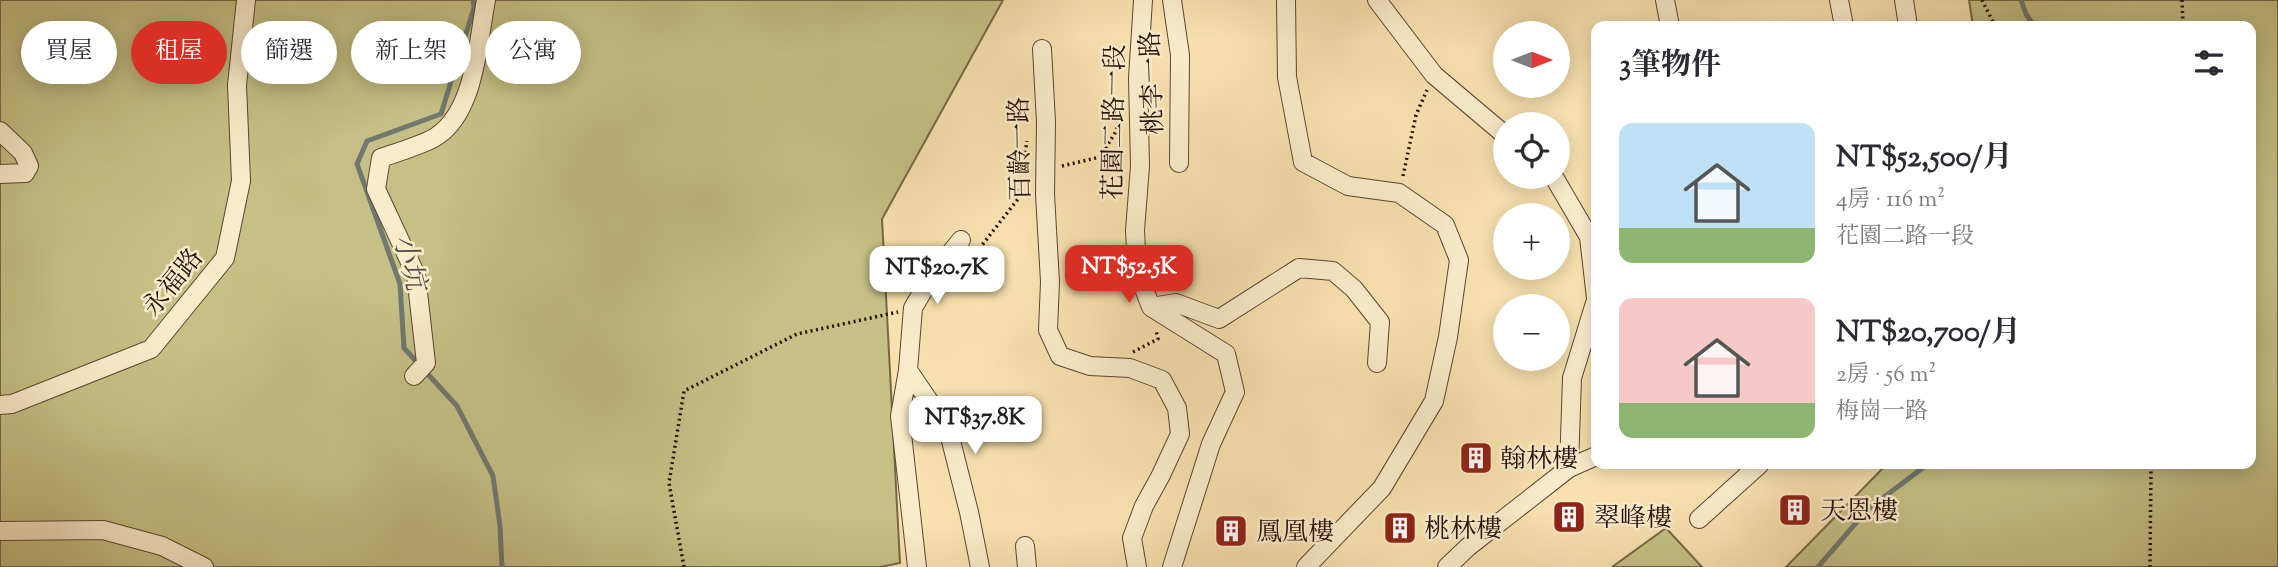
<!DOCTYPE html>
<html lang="zh-TW">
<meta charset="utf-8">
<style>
body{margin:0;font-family:"Sorts Mill Goudy","Noto Serif TC",serif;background:#f7f7f7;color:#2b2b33;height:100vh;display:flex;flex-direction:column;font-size:26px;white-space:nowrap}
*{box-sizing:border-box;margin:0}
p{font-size:23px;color:#7c7c81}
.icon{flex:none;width:38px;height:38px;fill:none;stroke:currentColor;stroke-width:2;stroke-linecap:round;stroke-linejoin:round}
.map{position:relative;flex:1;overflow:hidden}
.drawer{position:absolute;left:1591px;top:21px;width:665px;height:448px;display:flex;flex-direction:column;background:#fff;border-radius:14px;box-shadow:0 4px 18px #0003}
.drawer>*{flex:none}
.banner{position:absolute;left:21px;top:21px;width:665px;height:63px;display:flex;gap:14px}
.needle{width:46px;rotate:90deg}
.tools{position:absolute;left:1493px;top:21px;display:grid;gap:14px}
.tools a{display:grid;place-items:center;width:77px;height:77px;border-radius:50%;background:#fff;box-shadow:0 4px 18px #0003;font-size:35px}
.price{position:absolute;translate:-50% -60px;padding:0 16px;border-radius:14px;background:#fff;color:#222;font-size:23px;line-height:46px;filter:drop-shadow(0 2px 4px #0008)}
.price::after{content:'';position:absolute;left:50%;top:42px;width:21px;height:16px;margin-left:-10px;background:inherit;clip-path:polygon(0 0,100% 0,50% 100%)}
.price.current{background:#d93025;color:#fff}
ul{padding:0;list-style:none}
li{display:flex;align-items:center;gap:21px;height:175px;padding:0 28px}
li span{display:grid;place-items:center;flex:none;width:196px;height:140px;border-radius:14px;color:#555}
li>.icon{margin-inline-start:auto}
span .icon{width:84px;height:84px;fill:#fffc;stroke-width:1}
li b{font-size:30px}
h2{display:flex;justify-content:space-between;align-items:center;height:84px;padding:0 28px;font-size:30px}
.chip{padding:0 24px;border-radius:32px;background:#fff;box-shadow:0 4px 18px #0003;font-size:24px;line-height:63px}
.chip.current{background:#d93025;color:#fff}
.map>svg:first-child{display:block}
.green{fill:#c5c085;stroke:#766847;stroke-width:2}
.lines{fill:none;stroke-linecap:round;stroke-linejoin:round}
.stream{stroke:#707870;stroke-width:5}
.minor-casing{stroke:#5c4532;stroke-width:20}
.path{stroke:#281109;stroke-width:3.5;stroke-dasharray:2 3.5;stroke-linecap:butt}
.minor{stroke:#faeccb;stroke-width:18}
.labels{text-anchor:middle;stroke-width:5;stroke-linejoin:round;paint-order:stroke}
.street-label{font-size:26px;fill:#281109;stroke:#faeccb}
.poi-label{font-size:26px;fill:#281109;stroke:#faeccb;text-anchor:start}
.water-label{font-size:28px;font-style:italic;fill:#524d45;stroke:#faeccb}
</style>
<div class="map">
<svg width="2278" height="567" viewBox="0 0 2278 567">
<rect width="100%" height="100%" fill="#f8e1af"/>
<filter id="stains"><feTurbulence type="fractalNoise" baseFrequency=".00286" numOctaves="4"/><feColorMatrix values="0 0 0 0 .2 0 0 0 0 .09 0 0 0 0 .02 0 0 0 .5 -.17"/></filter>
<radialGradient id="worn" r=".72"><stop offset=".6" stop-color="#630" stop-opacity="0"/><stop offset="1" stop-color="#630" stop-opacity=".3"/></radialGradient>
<path class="green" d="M0 0H1003L882 219 900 563 880 567H0Z
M1969 0H2278V567H1786L1887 464H2250V26H1973Z
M1666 528 1702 567H1612Z"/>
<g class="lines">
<path class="stream" d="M473 0 474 8 441 114 367 141 357 164 400 284 404 348 457 406 493 476 500 526 502 567
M2021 0 2026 14 2034 26
M1818 567 1868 509 1928 464"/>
<defs>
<path id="minor" d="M1143 0 1138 78 1140 166 1135 230 1137 271 1151 307 1226 354 1235 392 1211 444 1172 567
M1172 0 1180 55 1179 163
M1286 0 1287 77 1303 162 1348 186 1399 193 1445 225 1459 260 1448 337 1434 401 1382 488 1306 567
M1377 0 1434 75 1505 135
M1665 0 1670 26
M1839 0 1844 26
M1904 0 1908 26
M1042 49 1046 122 1045 194 1050 282 1048 330 1060 356 1090 366 1130 368 1162 380 1177 408 1180 434 1161 475 1144 506 1132 538 1137 567
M0 131 23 153 29 166 25 173 0 174
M1554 177 1589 237 1596 298
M1151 307 1176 303 1219 319 1299 268 1333 271 1354 289 1380 322 1377 363
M908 370 948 429 969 512 980 567
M414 376 426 363 416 275 376 189 381 158C395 153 426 144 437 136 475 111 478 42 486 0
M0 405 12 404 151 349 225 258 241 181 237 85 246 0
M1569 468 1572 378 1596 300
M1699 519 1760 464
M0 531 103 530 162 546 204 567
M1025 546 1027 567
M917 567 900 416 908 370 913 308 932 276 961 240
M1447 567 1468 547 1569 468 1596 456"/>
</defs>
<use href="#minor" class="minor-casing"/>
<path class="path" d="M1982 0 1995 26
M2182 0 2183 26
M1062 166 1100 157 1115 133 1121 115
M1403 176 1416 115 1427 90
M1065 275 1120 272
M954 276H958L1018 199 1027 141
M1133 352 1158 339 1156 330
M684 567 669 483 684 391 797 334 898 312
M2150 567 2151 464"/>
<use href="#minor" class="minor"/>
</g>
<defs>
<symbol id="building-square" viewBox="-11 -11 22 22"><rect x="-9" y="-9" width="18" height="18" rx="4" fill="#8f2418" stroke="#faeccb"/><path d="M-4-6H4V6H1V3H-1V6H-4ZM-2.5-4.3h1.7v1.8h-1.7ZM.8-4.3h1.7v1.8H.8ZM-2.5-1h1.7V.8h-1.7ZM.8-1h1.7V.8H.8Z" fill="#fff"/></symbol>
</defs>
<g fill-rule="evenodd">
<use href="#building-square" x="1457" y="439" width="38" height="38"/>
<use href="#building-square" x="1776" y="491" width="38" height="38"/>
<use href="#building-square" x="1550" y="498" width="38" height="38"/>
<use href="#building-square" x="1381" y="509" width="38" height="38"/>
<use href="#building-square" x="1212" y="512" width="38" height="38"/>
</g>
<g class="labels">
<g class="street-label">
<text transform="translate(1151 83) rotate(-92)" y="9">桃李一路</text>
<text transform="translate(1113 122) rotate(-89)" y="9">花園二路一段</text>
<text transform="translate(1019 149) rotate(-91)" y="9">百齡一路</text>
<text transform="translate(172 282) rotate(-51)" y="9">永福路</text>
</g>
<g class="poi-label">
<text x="1500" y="467">翰林樓</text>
<text x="1820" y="519">天恩樓</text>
<text x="1594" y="526">翠峰樓</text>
<text x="1424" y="537">桃林樓</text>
<text x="1256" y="540">鳳凰樓</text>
</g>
<g class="water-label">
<text transform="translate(411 262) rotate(75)" y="10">小坑</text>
</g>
</g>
<rect width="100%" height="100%" filter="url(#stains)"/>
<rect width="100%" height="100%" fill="url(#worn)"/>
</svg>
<div class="tools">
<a><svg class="needle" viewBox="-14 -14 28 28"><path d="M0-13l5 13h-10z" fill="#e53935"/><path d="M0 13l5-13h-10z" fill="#7c7c81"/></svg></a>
<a><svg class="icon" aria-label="locate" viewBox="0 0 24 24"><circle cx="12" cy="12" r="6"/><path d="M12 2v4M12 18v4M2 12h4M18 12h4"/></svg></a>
<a>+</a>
<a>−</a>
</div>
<b class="price current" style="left:1129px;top:305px">NT$52.5K</b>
<b class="price" style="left:937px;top:306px">NT$20.7K</b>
<b class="price" style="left:975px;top:456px">NT$37.8K</b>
<div class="banner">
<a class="chip">買屋</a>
<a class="chip current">租屋</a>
<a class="chip">篩選</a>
<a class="chip">新上架</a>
<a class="chip">公寓</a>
</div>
<section class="drawer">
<h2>3筆物件<svg class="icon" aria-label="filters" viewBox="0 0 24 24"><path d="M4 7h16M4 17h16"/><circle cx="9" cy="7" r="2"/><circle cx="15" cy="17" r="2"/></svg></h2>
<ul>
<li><span style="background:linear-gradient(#bfe0f5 75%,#8fb573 0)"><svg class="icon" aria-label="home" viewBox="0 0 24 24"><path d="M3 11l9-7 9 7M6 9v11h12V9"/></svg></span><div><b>NT$52,500/月</b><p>4房 · 116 m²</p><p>花園二路一段</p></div></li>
<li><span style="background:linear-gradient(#f6c9c9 75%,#8fb573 0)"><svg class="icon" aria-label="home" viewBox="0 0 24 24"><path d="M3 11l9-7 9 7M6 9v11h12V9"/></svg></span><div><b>NT$20,700/月</b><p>2房 · 56 m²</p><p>梅崗一路</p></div></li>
</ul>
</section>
</div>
